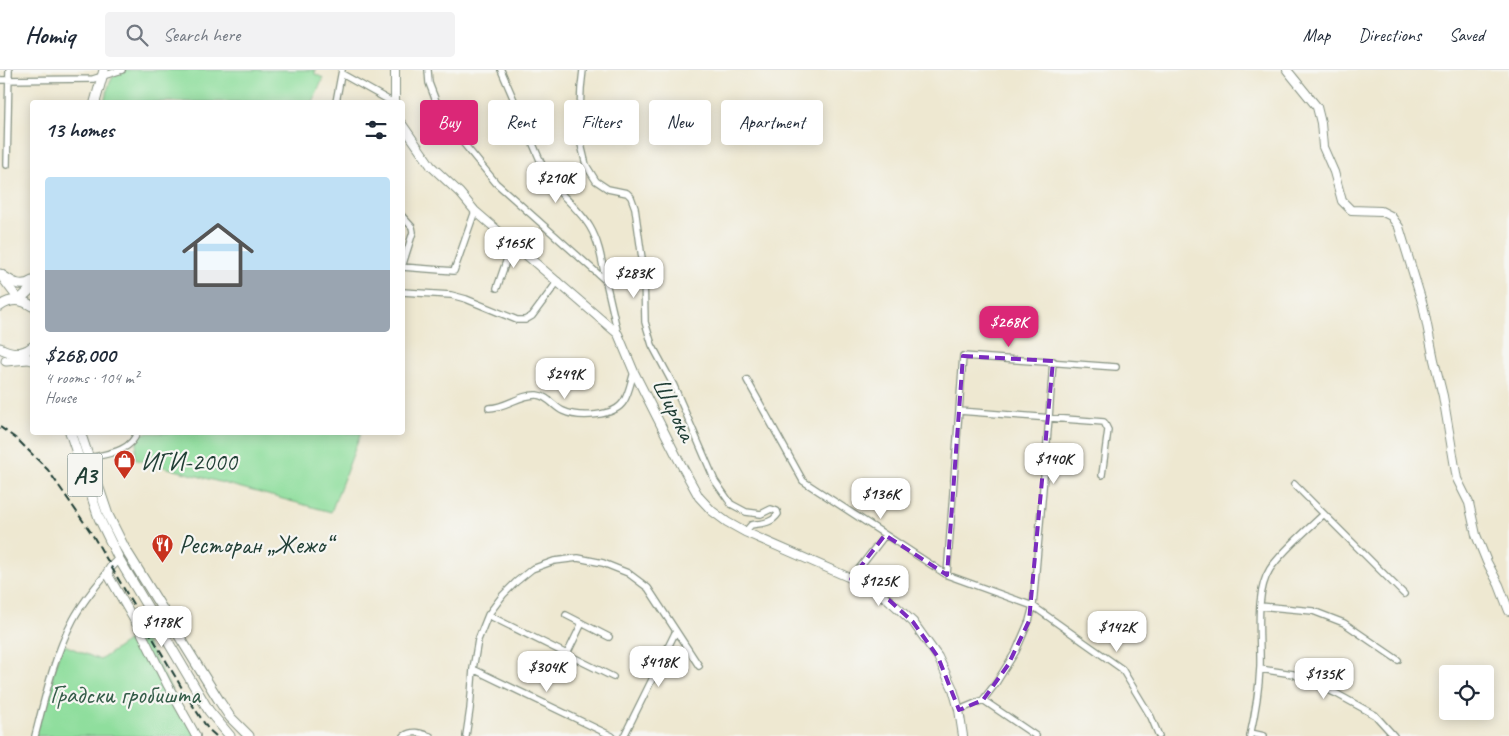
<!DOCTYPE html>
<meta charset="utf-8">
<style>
body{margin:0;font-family:Caveat,sans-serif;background:#f2f2f3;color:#1f2937;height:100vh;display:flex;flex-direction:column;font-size:19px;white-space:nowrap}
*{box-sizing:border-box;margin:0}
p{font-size:16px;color:#747a83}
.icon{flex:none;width:28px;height:28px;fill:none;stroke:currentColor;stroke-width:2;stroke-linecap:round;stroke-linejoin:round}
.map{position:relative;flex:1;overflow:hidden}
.side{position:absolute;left:30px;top:30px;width:375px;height:335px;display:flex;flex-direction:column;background:#fff;border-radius:5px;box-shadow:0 2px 12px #0003}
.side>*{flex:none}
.hud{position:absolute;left:420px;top:30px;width:475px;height:45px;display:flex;gap:10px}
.tools{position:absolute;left:1439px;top:595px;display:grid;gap:10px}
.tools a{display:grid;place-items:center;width:55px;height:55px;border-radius:5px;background:#fff;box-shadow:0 2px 12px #0003;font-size:25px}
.price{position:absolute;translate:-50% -42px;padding:0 11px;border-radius:10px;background:#fff;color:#222;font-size:16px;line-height:32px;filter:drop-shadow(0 1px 2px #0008)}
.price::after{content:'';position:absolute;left:50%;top:30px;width:15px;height:11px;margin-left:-8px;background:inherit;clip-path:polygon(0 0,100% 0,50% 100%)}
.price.active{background:#db2777;color:#fff}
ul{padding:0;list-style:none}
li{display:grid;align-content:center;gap:10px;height:265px;padding:0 15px}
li+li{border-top:1px solid #e0e1e3}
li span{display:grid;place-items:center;height:155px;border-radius:5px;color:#555}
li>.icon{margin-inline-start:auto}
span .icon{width:90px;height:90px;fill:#fffc;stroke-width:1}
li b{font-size:21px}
h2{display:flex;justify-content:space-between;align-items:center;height:60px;padding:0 15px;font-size:21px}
.pill{padding:0 18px;border-radius:5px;background:#fff;box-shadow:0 2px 12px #0003;font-size:18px;line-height:45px}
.pill.active{background:#db2777;color:#fff}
header{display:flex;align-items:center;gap:30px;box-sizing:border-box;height:70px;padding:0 25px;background:#fff;border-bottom:1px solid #e0e1e3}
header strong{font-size:24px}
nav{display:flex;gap:28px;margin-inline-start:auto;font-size:18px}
.search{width:350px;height:45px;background:#f2f2f3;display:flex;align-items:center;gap:12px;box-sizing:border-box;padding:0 18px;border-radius:5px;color:#747a83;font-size:19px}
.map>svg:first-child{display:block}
.green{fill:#8fde9d;stroke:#578e68}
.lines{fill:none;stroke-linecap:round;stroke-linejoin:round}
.minor-casing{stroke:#869282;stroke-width:8}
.tertiary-casing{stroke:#869282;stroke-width:10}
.secondary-casing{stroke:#869282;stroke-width:11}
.primary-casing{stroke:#869282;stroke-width:11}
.minor{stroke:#fff;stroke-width:5.5}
.tertiary{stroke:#fff;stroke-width:8}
.secondary{stroke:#fff;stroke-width:9}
.primary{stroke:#fff;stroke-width:9}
.rail{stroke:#1f3d34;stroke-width:2;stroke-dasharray:8 4;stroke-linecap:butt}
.marked{fill:none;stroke:#7b2cbf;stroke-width:4;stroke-dasharray:10 6;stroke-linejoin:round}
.labels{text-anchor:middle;stroke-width:4.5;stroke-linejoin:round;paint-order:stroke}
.shield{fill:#f6f6f2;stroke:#60746d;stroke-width:1}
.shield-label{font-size:24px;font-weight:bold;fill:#1f3d34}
.street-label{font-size:25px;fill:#1f3d34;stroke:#f6f6f2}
.poi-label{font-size:25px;fill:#1f3d34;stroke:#f6f6f2;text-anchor:start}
.park-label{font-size:25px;fill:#355d49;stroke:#f6f6f2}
</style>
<header>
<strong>Homiq</strong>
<div class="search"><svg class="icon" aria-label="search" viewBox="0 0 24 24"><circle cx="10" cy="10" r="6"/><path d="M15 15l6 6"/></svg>Search here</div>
<nav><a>Map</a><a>Directions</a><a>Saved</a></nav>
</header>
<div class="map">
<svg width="1509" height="666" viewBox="0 0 1509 666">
<rect width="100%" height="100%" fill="#f6f6f2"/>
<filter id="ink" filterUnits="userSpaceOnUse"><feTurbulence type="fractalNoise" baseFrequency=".02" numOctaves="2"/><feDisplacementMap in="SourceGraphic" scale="10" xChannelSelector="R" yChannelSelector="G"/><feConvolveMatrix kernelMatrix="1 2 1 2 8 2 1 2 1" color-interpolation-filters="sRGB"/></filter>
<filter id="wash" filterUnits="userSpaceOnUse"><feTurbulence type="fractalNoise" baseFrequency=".0096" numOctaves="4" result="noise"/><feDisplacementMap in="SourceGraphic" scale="20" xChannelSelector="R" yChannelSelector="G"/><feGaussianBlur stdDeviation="1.12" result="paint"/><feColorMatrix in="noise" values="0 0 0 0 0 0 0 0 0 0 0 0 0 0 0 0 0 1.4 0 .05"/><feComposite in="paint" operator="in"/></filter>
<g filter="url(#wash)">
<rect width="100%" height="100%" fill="#eee8d1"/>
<path class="green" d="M122 0H315V4L323 8 313 32H104C108 20 109 5 122 0Z
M137 363H361L331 442 134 389 138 367 136 366Z
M141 562 196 666H35L62 574 100 590Z"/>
</g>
<g filter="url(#ink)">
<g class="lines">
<defs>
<path id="minor" d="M428 0 429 13 439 39 455 63 496 113 606 211
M501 0 549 111C562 126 580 140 590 157 600 174 602 193 606 212 610 229 614 247 618 264
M583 0 581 18 579 66 586 95 596 111 608 119 627 123 631 127 635 138 644 203 645 252 652 275 674 316 715 411 731 434 746 442 761 444 771 439 777 441 778 444C771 454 762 453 751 455L745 462
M342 4 392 32
M0 10 93 9 122 0
M336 32 342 0
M7 95 9 0
M402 146 412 157 413 162 402 197
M402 197 454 201 475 141
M497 218 512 174
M402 222 451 225 466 229 517 250H525L532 246 558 211
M747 310 803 411 947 505 1033 536 1122 599 1151 647 1159 666
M489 338C506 338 520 324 537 325 548 326 554 337 563 341 578 348 615 347 624 331 629 323 631 311 634 302
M959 341 1104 352 1108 360 1102 405
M89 388C105 384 132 382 137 362
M1294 414 1404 524
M947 505 963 286 1116 297
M851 509 885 465
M1260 536 1313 541 1344 553 1398 590
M488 545 613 607
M566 545 609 567
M567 584 582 553
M473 599 612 666
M1260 599 1293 604 1337 624 1375 645 1394 666
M983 630 1036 666
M959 640 983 630 996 613 1016 581 1029 551 1033 536 1049 348 1053 291
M1251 663 1264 666
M35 666C45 627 54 586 73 550 82 533 94 518 107 503
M404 666C413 660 420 663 430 666
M466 666 470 639 473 599 478 570 488 545 503 525 516 512 532 499 554 491 578 488 603 493 628 503 648 518 699 596
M624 666 676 561
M1250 666C1255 644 1259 620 1260 597 1261 568 1254 524 1270 499 1282 481 1308 459 1324 444"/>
<path id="tertiary" d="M1287 0 1317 37 1321 53 1323 77 1334 102 1342 131 1351 140 1381 141 1391 146 1399 157 1423 235 1434 290 1443 326 1457 409 1469 433 1476 465 1487 492 1499 515 1509 541
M395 32V0
M402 54 431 96 460 123 475 141 618 264 634 302 677 387 699 427 712 441 727 452 745 462 864 514 889 530 913 552 938 587 953 619 959 640 963 666
M1 206 19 230
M119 489 111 497 107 503 141 562 167 614 196 666"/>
<path id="secondary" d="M95 32 104 0
M0 204C11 211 20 219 32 211
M19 230 32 218
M6 291 28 289"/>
<path id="primary" d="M0 236C11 228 22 229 32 236
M0 278C11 284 22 285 32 277
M17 284 32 290
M70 362 99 448 119 489 209 641 230 666
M80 362 108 445 124 477 220 632 230 647 249 666"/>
</defs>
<use href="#minor" class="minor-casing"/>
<use href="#tertiary" class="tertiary-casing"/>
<use href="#secondary" class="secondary-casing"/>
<use href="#primary" class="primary-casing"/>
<use href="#minor" class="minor"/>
<use href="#tertiary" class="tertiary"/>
<use href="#secondary" class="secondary"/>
<use href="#primary" class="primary"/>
<path class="rail" d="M0 357 18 370 48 400 92 464 186 625 208 659 216 666"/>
</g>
</g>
<path class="marked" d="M963 286 1053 291 1029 551 1008 595 983 630 959 640 938 587 913 552 889 530 851 509 885 465 947 505Z"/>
<defs>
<symbol id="shop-pin" viewBox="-11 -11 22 30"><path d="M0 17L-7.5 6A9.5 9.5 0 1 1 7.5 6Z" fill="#c8321e" stroke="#f6f6f2"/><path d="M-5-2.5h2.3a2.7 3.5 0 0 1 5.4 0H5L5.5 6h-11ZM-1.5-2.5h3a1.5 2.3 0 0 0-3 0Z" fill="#fff"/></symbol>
<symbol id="restaurant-pin" viewBox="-11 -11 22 30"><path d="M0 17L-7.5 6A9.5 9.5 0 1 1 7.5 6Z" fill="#c8321e" stroke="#f6f6f2"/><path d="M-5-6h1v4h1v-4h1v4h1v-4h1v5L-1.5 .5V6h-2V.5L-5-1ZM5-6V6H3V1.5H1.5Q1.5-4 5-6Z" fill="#fff"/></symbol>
</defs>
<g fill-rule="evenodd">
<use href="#shop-pin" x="112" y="378" width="25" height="34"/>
<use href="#restaurant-pin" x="150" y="462" width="25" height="34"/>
</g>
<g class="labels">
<rect class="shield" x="67.5" y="383.5" width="35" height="43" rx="4"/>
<g class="shield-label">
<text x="85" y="413">A3</text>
</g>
<g class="street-label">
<text transform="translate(675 339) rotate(63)" y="9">Широка</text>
</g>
<g class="poi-label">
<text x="141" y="400">ИГИ-2000</text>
<text x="179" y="483">Ресторан „Жежо“</text>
</g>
<g class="park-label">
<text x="125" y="633">Градски гробишта</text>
</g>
</g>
</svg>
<div class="tools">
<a><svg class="icon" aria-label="locate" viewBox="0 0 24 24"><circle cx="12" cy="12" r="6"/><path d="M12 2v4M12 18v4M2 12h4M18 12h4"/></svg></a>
</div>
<b class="price" style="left:556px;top:134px">$210K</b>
<b class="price" style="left:514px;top:199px">$165K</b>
<b class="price" style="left:634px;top:229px">$283K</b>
<b class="price active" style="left:1009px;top:278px">$268K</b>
<b class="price" style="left:565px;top:330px">$249K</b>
<b class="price" style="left:1054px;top:415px">$140K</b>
<b class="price" style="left:881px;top:450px">$136K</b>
<b class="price" style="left:879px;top:537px">$125K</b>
<b class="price" style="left:162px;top:578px">$178K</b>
<b class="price" style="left:1117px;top:583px">$142K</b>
<b class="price" style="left:659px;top:618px">$418K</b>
<b class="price" style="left:547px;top:623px">$304K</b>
<b class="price" style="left:1324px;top:630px">$135K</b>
<div class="hud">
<a class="pill active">Buy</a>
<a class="pill">Rent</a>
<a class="pill">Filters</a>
<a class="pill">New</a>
<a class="pill">Apartment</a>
</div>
<section class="side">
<h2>13 homes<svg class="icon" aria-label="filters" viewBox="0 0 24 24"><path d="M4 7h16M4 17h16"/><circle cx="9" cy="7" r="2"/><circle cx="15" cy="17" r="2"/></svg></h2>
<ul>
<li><span style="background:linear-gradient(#bfe0f5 60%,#9aa5b1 0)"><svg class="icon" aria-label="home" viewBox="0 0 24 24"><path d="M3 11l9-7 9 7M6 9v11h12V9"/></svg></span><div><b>$268,000</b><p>4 rooms · 104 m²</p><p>House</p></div></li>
</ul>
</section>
</div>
